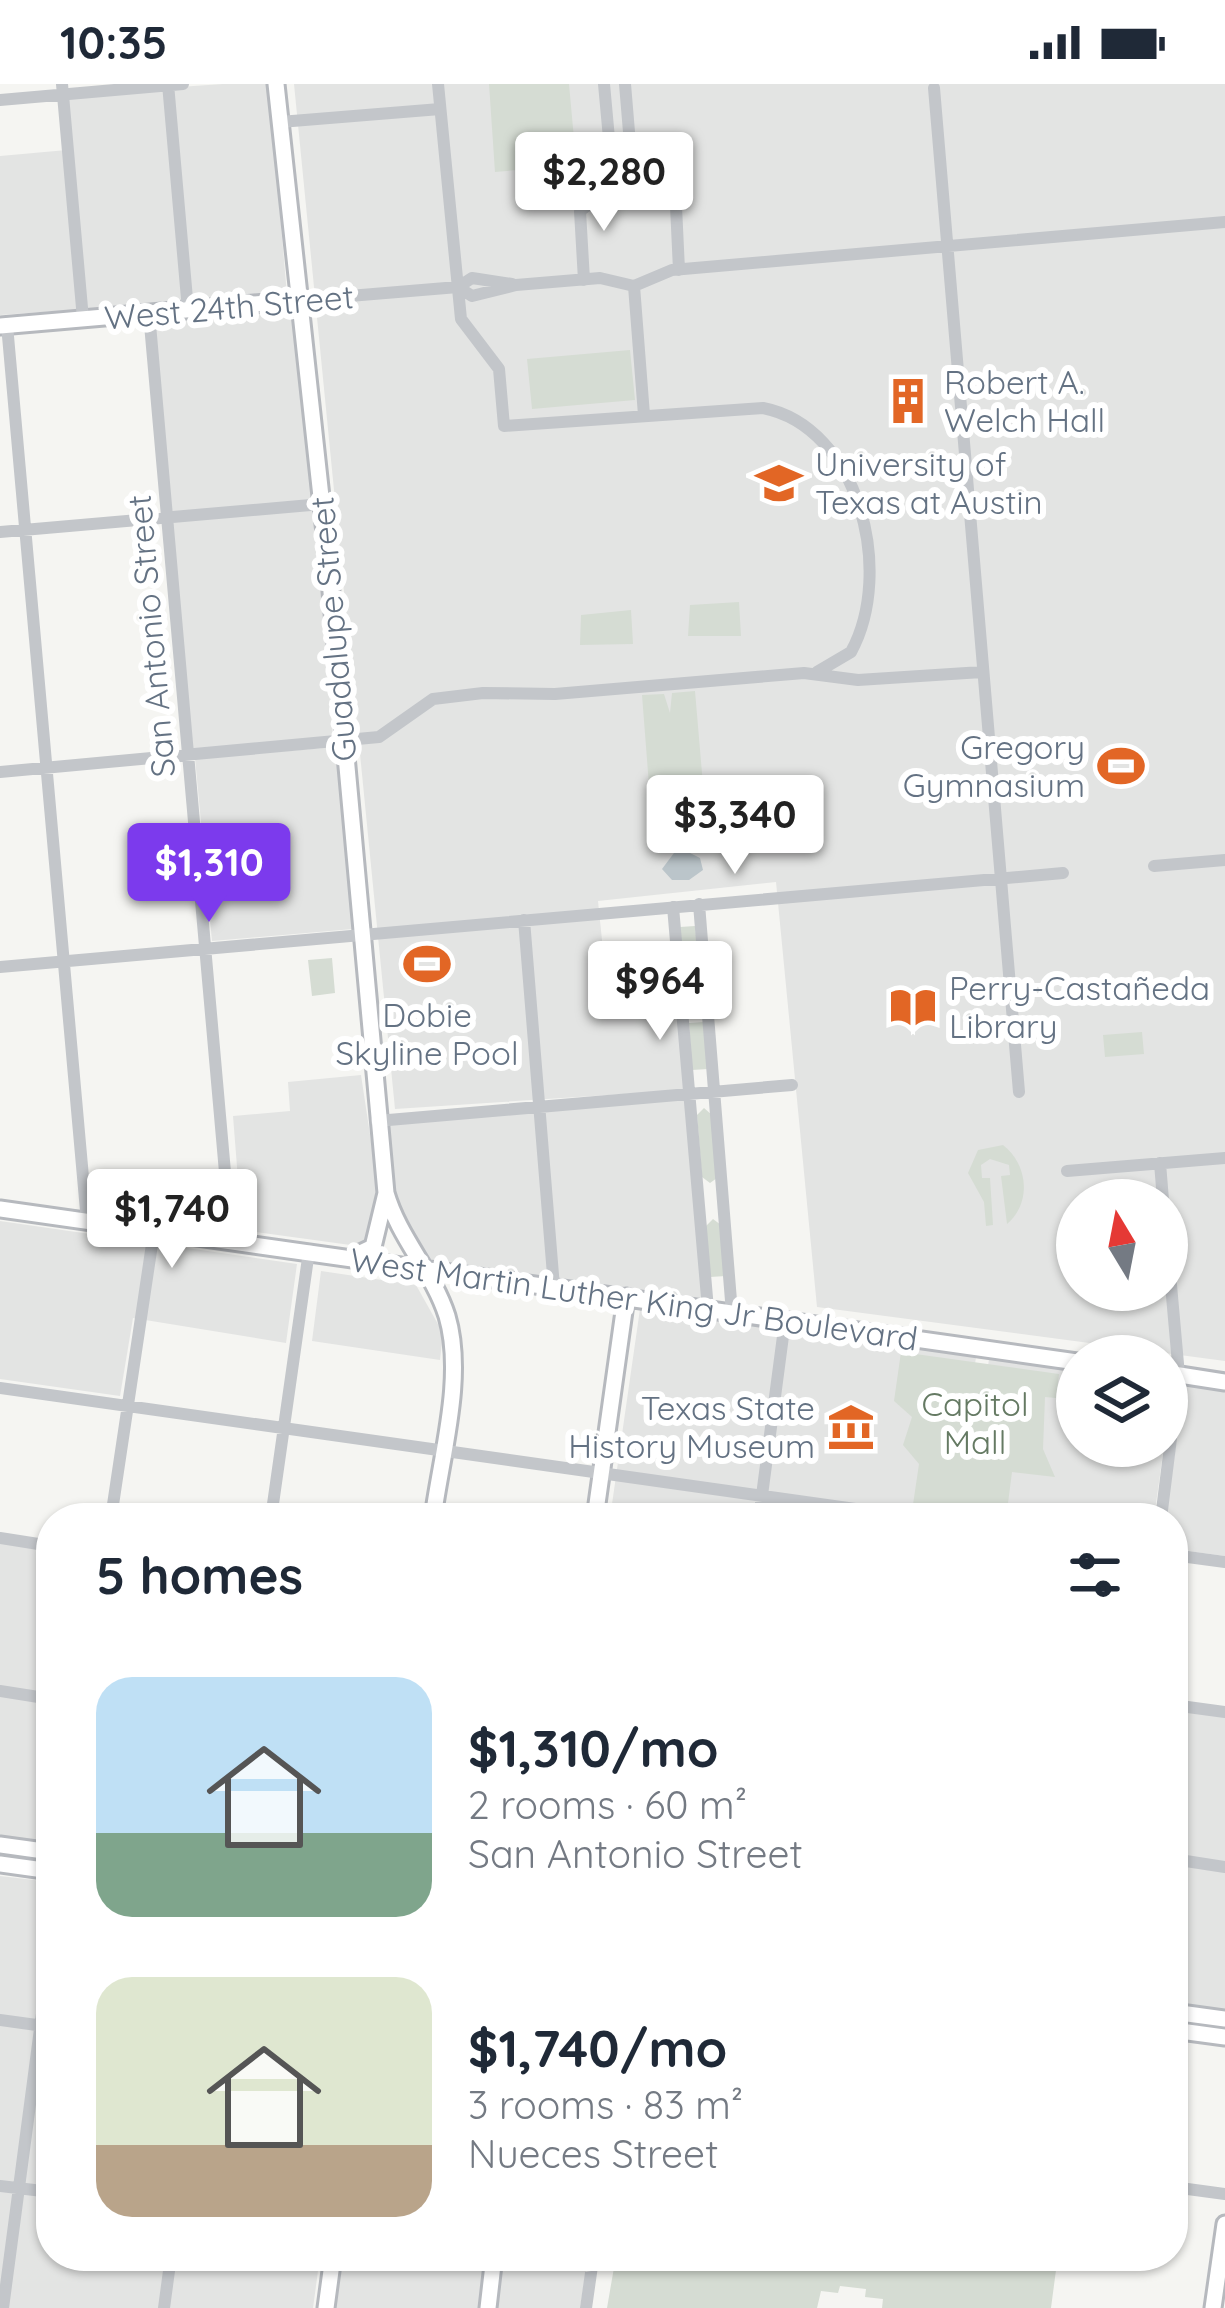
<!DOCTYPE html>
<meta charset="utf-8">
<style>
body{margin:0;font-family:Quicksand,sans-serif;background:#f2f2f3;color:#1f2937;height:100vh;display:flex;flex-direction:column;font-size:45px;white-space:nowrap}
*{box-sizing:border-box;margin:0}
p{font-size:39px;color:#747a83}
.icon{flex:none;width:66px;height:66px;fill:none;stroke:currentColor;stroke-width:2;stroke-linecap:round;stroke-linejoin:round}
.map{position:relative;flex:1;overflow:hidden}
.sheet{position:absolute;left:36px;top:1419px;width:1152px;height:768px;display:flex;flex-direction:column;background:#fff;border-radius:48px;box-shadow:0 3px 9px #0004}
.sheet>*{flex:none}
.needle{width:78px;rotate:350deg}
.controls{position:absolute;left:1056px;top:1095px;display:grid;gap:24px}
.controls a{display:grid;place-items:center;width:132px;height:132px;border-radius:50%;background:#fff;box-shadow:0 3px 9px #0004;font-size:60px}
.price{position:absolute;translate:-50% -102px;padding:0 27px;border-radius:12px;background:#fff;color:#222;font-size:39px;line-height:78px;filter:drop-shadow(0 3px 6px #0008)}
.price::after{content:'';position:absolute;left:50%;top:72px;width:36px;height:27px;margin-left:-18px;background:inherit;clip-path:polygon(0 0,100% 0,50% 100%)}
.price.on{background:#7c3aed;color:#fff}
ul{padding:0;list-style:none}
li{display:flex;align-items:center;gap:36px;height:300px;padding:0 60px}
li span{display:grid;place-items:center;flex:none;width:336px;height:240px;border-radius:36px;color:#555}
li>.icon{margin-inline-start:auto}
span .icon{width:144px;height:144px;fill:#fffc;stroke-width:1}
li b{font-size:51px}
h2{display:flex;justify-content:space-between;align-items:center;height:144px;padding:0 60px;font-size:51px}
.status{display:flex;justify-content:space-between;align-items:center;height:84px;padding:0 60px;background:#fff;direction:ltr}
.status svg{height:33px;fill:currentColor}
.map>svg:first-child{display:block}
.built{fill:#e3e4e3;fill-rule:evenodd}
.green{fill:#d5dcd3}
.water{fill:#bbc5ca}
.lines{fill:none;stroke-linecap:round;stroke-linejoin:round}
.major-casing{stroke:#b6b9be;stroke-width:21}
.minor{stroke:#c3c6ca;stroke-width:12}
.major{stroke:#fff;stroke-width:15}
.labels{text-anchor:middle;stroke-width:12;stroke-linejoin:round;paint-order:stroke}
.street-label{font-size:33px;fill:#647283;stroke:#fff}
.poi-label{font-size:33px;fill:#647283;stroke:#fff;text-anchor:start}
.park-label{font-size:33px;fill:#657a63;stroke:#fff}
</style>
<div class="status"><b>10:35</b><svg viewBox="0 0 49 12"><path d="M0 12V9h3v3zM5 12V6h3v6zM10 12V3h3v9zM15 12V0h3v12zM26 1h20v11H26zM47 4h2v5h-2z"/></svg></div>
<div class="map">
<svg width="1225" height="2224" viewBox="0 0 1225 2224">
<rect width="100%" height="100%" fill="#f5f5f2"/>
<path class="built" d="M223 0H269L287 211 0 231V72L67 66 63 11Z
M294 0H1225V1277L817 1223 776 798 598 817 607 905 677 900 686 1006 395 1025ZM1077 1116H1167V1206H1077Z
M296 222 333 652 193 665 153 234Z
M338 663 353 845 212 857 195 674Z
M361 991 379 1110 374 1152 365 1163 242 1146 233 1032 290 1027 288 998Z
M689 1010 708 1225 422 1184 395 1139 377 1037Z
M0 1137 297 1180 286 1259 133 1234 120 1312 0 1295Z
M321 1187 416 1201 443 1249 440 1276 312 1257Z
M640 1225 976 1273 953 1434H610Z
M989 1275 1077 1285V1362H1164L1154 1434H966Z
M1184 1301 1225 1307V1472L1173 1465V1434H1166Z
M0 1452 51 1461V1763L0 1756Z
M1173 1625 1225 1632V1929L1173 1922Z
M0 1792 51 1798V2172H320L313 2224H0Z
M340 2172H575L573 2185 586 2187 580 2224H332Z"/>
<path class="green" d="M489 0H569L574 55 561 57 563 72 549 74 550 83 495 88Z
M630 266 635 316 532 325 527 275Z
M739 518 741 552H688L690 521Z
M631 526 633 560 580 561 581 531Z
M695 607 706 736 652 740 642 611 664 610 670 629 672 609Z
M695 842 700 890 684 892 680 843Z
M332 874 335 909 312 912 308 876Z
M704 938 708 985 692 986 689 939Z
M1142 948 1144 970 1105 973 1103 951Z
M704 1024 712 1031 717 1094 710 1099 702 1093 697 1031Z
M1003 1061C1028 1080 1032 1119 1007 1140L1001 1092 1010 1091 1009 1081 990 1075 981 1081 982 1094H990L993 1141 986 1142 984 1118 968 1089 978 1066Z
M713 1135 721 1141 726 1192 710 1193 706 1142Z
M901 1268 1059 1290 1056 1314 1045 1313 1043 1365 1055 1393 1012 1388 1007 1427 1038 1434H911L919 1380 903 1361 912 1333 894 1317Z
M616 2172H1016V2177L1056 2186 1051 2224H882L883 2215 865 2213 866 2205 840 2202 838 2209 821 2207 817 2224H607Z"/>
<path class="water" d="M688 750 690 769 700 774 703 786 689 796H672L662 785 674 769 672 751Z"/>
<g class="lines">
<defs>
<path id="major" d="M276 0 329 486 386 1109C399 1154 433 1188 447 1232 465 1293 441 1372 433 1434
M0 242 301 216
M0 1125 1077 1278
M352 1173 373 1163 386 1109
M1167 1289 1225 1298
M595 1434 626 1213
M0 1761 51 1768
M0 1780 51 1787
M1173 1928 1225 1935
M1173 1946 1225 1953
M326 2224 333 2172
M488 2224 494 2172
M1213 2224 1225 2140"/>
</defs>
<use href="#major" class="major-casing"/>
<path class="minor" d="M62 0 83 235
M168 0 188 226
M438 0 461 235 499 285 504 342 763 324C859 343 895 488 851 568L817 588
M604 0 614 109
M625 0 634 108
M934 4 1019 1008
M0 16 183 0
M280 38 440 25
M584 196 580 127C608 105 647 101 676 122L679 186
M634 202 644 331
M458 203 472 212 516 201 600 194 634 202 672 186 1225 138
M301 216 458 203 472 194 512 200
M149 229 231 1156
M7 241 87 1138
M0 448 322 420
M0 688 379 653 433 615 483 609 555 610 804 589 858 596 982 588
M1154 782 1225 776
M699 820 732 1229
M673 823 708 1225
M524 836 554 1203
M0 883 1063 789
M377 1037 792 1001
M1160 1079 1163 1116
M1067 1087 1225 1074
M0 1304 919 1434
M111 1434 154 1147
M271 1434 309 1167
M759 1434 785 1237
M1161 1434 1179 1291 1167 1156
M0 1454 51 1462
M1173 1471 1225 1478
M0 1607 51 1615
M1173 1621 1225 1628
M1173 1775 1225 1783
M0 1936 51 1943
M0 2102 51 2108
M1173 2103 1225 2110
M517 2172 592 2182 586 2224
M3 2224 51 1862
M164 2224 171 2172"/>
<use href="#major" class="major"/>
</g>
<defs>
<symbol id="building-bare" viewBox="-9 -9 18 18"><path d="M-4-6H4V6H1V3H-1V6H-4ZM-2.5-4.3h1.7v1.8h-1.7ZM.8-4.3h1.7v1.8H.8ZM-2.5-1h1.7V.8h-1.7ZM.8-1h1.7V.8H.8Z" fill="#e26625" stroke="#fff" stroke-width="2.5" paint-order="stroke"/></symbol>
<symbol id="university-bare" viewBox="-9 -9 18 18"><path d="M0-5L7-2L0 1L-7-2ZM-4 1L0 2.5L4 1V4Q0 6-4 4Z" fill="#e26625" stroke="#fff" stroke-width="2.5" paint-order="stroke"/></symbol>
<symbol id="stadium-bare" viewBox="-9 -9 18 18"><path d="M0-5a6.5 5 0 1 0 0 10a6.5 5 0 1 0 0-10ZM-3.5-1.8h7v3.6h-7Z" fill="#e26625" stroke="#fff" stroke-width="2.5" paint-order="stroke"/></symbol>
<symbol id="library-bare" viewBox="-9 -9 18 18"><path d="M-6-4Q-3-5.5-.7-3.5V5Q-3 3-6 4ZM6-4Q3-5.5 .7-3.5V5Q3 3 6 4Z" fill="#e26625" stroke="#fff" stroke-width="2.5" paint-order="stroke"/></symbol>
<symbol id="museum-bare" viewBox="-9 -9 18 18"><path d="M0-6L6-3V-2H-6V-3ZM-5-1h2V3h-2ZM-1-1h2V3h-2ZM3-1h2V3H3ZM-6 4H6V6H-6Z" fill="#e26625" stroke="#fff" stroke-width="2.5" paint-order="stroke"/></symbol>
</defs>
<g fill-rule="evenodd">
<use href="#building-bare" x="875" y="284" width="66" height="66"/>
<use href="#university-bare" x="746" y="366" width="66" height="66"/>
<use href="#stadium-bare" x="1088" y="649" width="66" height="66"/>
<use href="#stadium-bare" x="394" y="847" width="66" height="66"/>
<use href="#library-bare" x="880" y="890" width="66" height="66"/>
<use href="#museum-bare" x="818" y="1310" width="66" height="66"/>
</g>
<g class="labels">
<g class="street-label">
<text transform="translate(229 223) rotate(-5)" y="12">West 24th Street</text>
<text transform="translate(333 545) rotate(-95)" y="12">Guadalupe Street</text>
<text transform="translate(151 552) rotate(-95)" y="12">San Antonio Street</text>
<text transform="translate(634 1215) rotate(8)" y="12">West Martin Luther King Jr Boulevard</text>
</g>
<g class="poi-label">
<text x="944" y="310">Robert A.<tspan x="944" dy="38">Welch Hall</tspan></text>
<text x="815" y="392">University of<tspan x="815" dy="38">Texas at Austin</tspan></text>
<text x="1085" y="675" text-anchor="end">Gregory<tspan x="1085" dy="38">Gymnasium</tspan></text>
<text x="949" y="916">Perry-Castañeda<tspan x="949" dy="38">Library</tspan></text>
<text x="427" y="943" text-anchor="middle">Dobie<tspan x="427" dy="38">Skyline Pool</tspan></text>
<text x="815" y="1336" text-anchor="end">Texas State<tspan x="815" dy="38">History Museum</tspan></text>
</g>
<g class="park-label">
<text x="975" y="1332">Capitol<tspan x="975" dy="38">Mall</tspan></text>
</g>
</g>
</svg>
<div class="controls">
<a><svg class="needle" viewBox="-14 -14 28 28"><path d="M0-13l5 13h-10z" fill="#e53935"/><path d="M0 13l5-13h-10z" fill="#747a83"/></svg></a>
<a><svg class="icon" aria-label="layers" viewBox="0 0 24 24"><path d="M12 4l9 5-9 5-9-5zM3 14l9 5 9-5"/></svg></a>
</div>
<b class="price" style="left:604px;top:150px">$2,280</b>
<b class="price" style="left:735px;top:793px">$3,340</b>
<b class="price on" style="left:209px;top:841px">$1,310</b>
<b class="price" style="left:660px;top:959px">$964</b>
<b class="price" style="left:172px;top:1187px">$1,740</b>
<section class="sheet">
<h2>5 homes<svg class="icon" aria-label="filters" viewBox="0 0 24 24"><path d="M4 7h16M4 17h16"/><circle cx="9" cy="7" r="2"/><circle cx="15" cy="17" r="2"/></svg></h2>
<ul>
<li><span style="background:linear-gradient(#bfe0f5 65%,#7fa58c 0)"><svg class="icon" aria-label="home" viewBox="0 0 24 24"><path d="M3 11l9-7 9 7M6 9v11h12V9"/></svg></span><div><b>$1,310/mo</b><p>2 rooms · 60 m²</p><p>San Antonio Street</p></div></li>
<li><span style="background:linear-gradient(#dfe7d0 70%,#b9a48a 0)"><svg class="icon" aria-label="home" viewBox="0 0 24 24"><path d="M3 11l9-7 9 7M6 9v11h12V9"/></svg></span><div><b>$1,740/mo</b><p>3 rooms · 83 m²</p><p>Nueces Street</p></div></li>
</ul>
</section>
</div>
